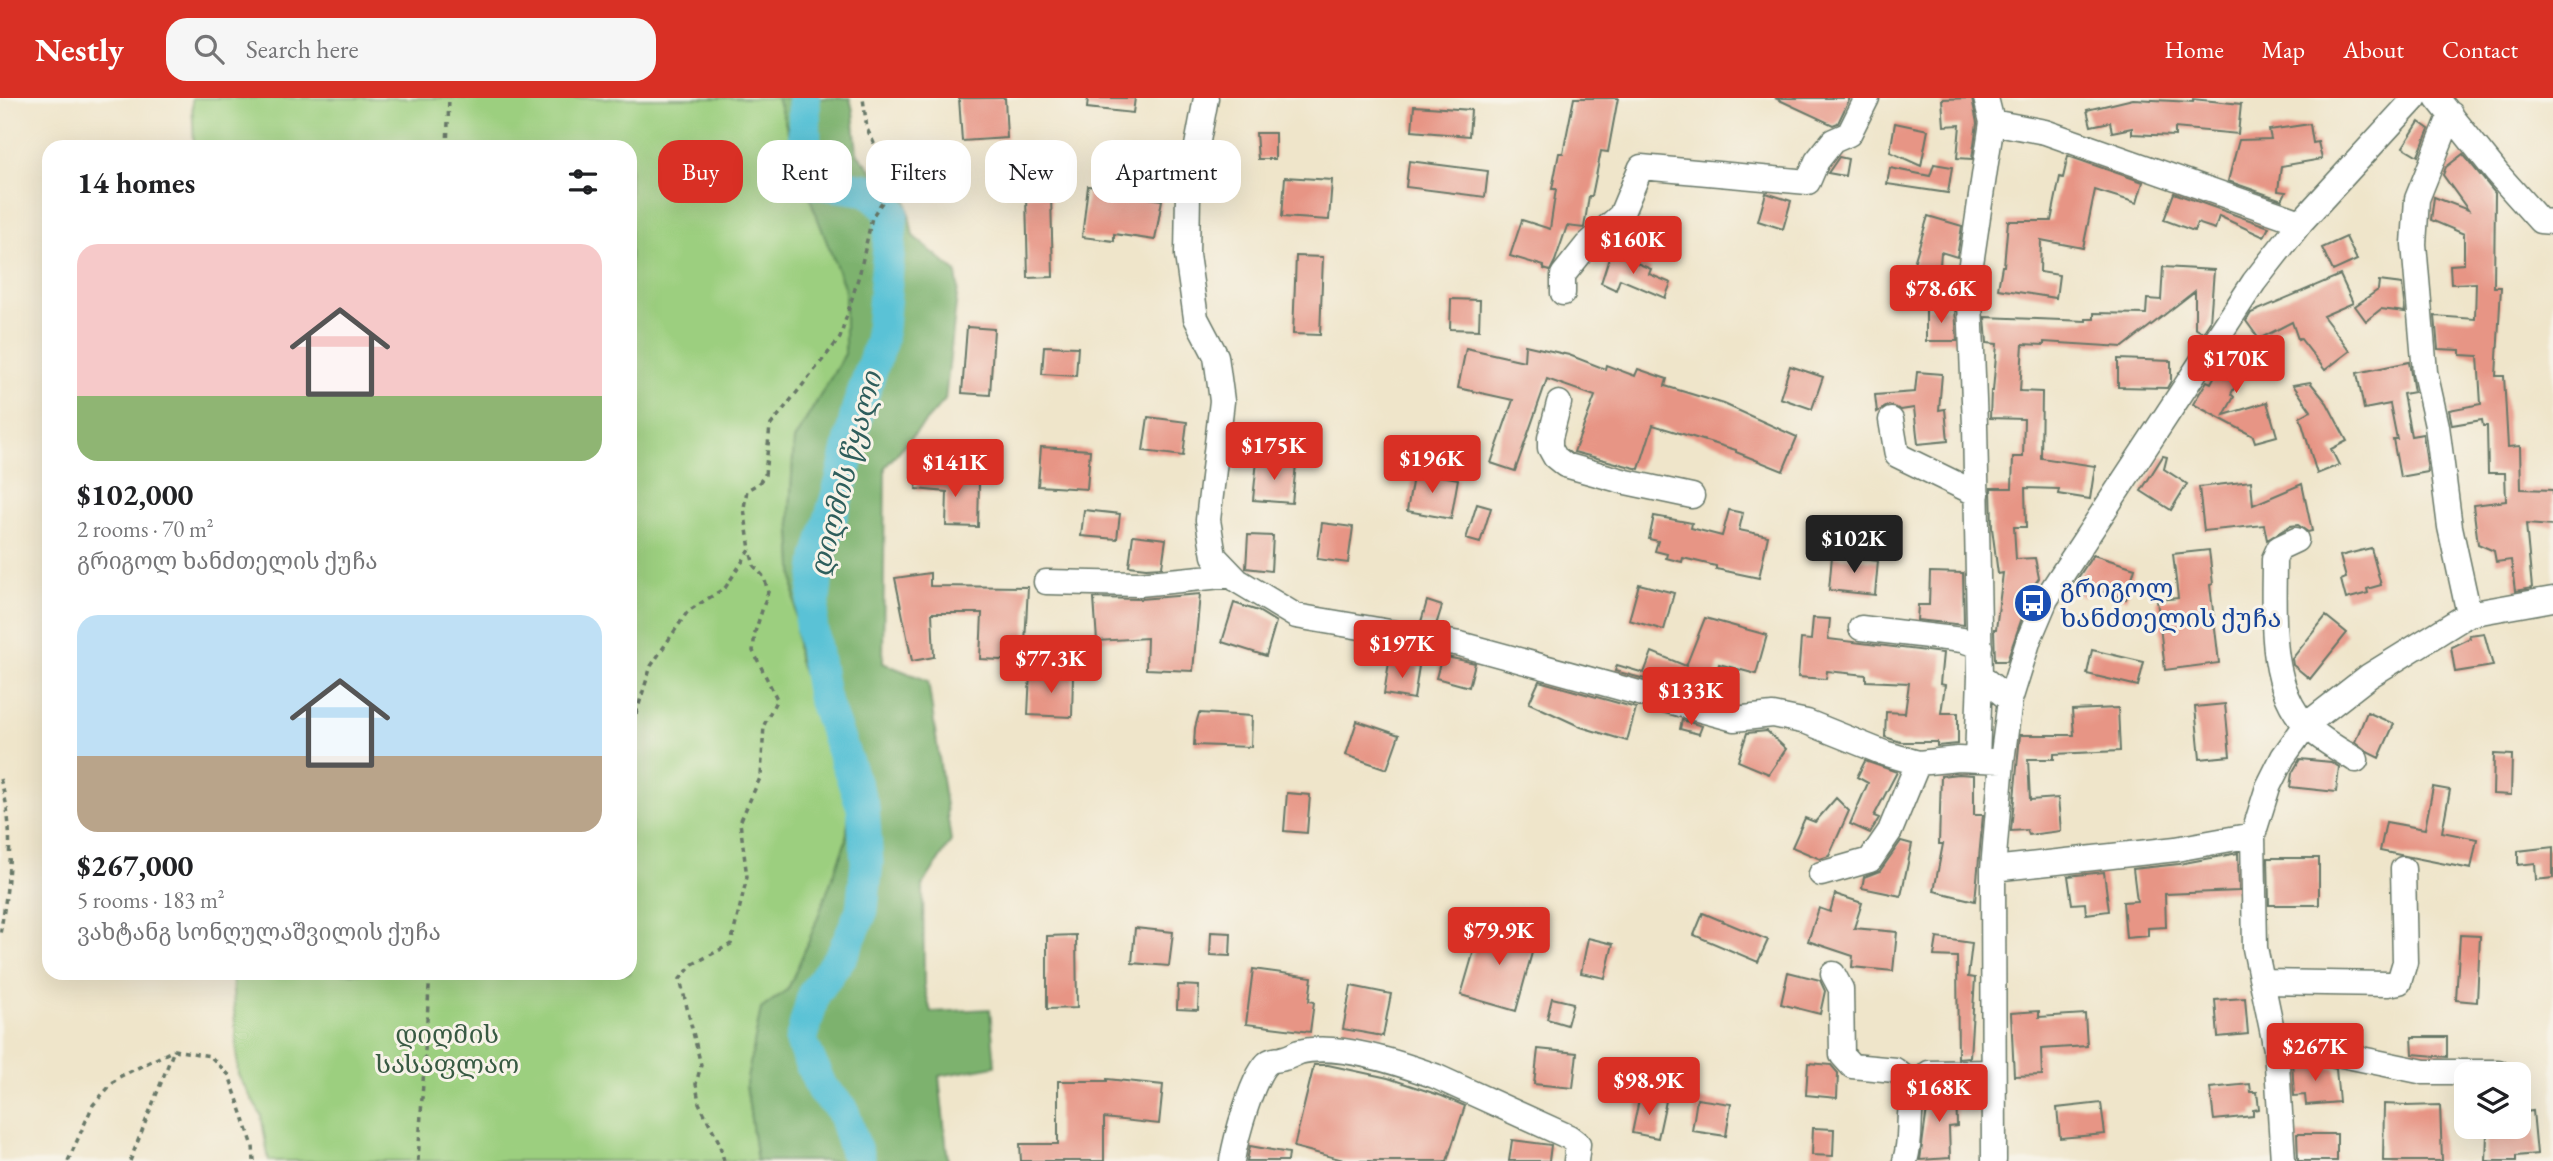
<!DOCTYPE html>
<meta charset="utf-8">
<style>
body{margin:0;font-family:"EB Garamond","Noto Serif Georgian",serif;background:#f6f6f6;color:#202124;height:100vh;display:flex;flex-direction:column;font-size:26px;white-space:nowrap}
*{box-sizing:border-box;margin:0}
p{font-size:23px;color:#757577}
.icon{flex:none;width:38px;height:38px;fill:none;stroke:currentColor;stroke-width:2;stroke-linecap:round;stroke-linejoin:round}
.map{position:relative;flex:1;overflow:hidden}
.panel{position:absolute;left:42px;top:42px;width:595px;height:840px;display:flex;flex-direction:column;background:#fff;border-radius:21px;box-shadow:0 7px 28px #0002}
.panel>*{flex:none}
.top-card{position:absolute;left:658px;top:42px;width:665px;height:63px;display:flex;gap:14px}
.controls{position:absolute;left:2454px;top:964px;display:grid;gap:14px}
.controls a{display:grid;place-items:center;width:77px;height:77px;border-radius:14px;background:#fff;box-shadow:0 7px 28px #0002;font-size:35px}
.price{position:absolute;translate:-50% -60px;padding:0 16px;border-radius:7px;background:#d93025;color:#fff;font-size:23px;line-height:46px;filter:drop-shadow(0 2px 4px #0008)}
.price::after{content:'';position:absolute;left:50%;top:42px;width:21px;height:16px;margin-left:-10px;background:inherit;clip-path:polygon(0 0,100% 0,50% 100%)}
.price.selected{background:#222;color:#fff}
ul{padding:0;list-style:none}
li{display:grid;align-content:center;gap:14px;height:371px;padding:0 35px}
li span{display:grid;place-items:center;height:217px;border-radius:21px;color:#555}
li>.icon{margin-inline-start:auto}
span .icon{width:126px;height:126px;fill:#fffc;stroke-width:1}
li b{font-size:30px}
h2{display:flex;justify-content:space-between;align-items:center;height:84px;padding:0 35px;font-size:30px}
.pill{padding:0 24px;border-radius:21px;background:#fff;box-shadow:0 7px 28px #0002;font-size:24px;line-height:63px}
.pill.selected{background:#d93025;color:#fff}
header{display:flex;align-items:center;gap:42px;box-sizing:border-box;height:98px;padding:0 35px;background:#d93025;color:#fff}
header strong{font-size:33px}
nav{display:flex;gap:38px;margin-inline-start:auto;font-size:24px}
.search{width:490px;height:63px;background:#f6f6f6;display:flex;align-items:center;gap:18px;box-sizing:border-box;padding:0 24px;border-radius:21px;color:#757577;font-size:26px}
.map>svg:first-child{display:block}
.green{fill:#9ccf7f;stroke:#5e865a;stroke-width:2}
.forest{fill:#7db26e;stroke:#4e7851;stroke-width:2}
.lines{fill:none;stroke-linecap:round;stroke-linejoin:round}
.river{stroke:#5ac2d6;stroke-width:33}
.building{fill:#e79585}
.minor-casing{stroke:#687868;stroke-width:27}
.path{stroke:#687868;stroke-width:3.5;stroke-dasharray:5 5;stroke-linecap:butt}
.minor{stroke:#fff;stroke-width:24}
.labels{text-anchor:middle;stroke-width:6;stroke-linejoin:round;paint-order:stroke}
.transit-label{font-size:26px;fill:#164399;stroke:#f7f3e8;text-anchor:start}
.park-label{font-size:26px;fill:#385a43;stroke:#f7f3e8}
.water-label{font-size:28px;font-style:italic;fill:#2e5e5c;stroke:#f7f3e8}
</style>
<header>
<strong>Nestly</strong>
<div class="search"><svg class="icon" aria-label="search" viewBox="0 0 24 24"><circle cx="10" cy="10" r="6"/><path d="M15 15l6 6"/></svg>Search here</div>
<nav><a>Home</a><a>Map</a><a>About</a><a>Contact</a></nav>
</header>
<div class="map">
<svg width="2553" height="1063" viewBox="0 0 2553 1063">
<rect width="100%" height="100%" fill="#f7f3e8"/>
<filter id="ink" filterUnits="userSpaceOnUse"><feTurbulence type="fractalNoise" baseFrequency=".0143" numOctaves="2"/><feDisplacementMap in="SourceGraphic" scale="14" xChannelSelector="R" yChannelSelector="G"/><feConvolveMatrix kernelMatrix="1 2 1 2 8 2 1 2 1" color-interpolation-filters="sRGB"/></filter>
<filter id="wash" filterUnits="userSpaceOnUse"><feTurbulence type="fractalNoise" baseFrequency=".00686" numOctaves="4" result="noise"/><feDisplacementMap in="SourceGraphic" scale="28" xChannelSelector="R" yChannelSelector="G"/><feGaussianBlur stdDeviation="1.57" result="paint"/><feColorMatrix in="noise" values="0 0 0 0 0 0 0 0 0 0 0 0 0 0 0 0 0 1.4 0 .05"/><feComposite in="paint" operator="in"/></filter>
<g filter="url(#wash)">
<rect width="100%" height="100%" fill="#efe5ca"/>
<path class="green" d="M192 0H777L813 108 845 191V256L794 342 790 413 798 560 850 707 846 743 809 843 788 891 761 911 746 986 757 1063H269L261 1017 238 977 232 875H630V49H194Z"/>
<path class="forest" d="M777 0H850L853 13 857 55 870 70 877 85 906 100 913 138 956 174 958 189 945 302 885 369 883 565 928 583 951 743 923 787 924 888 931 914 990 911 995 968 939 978 948 1063H757L746 986 761 911 788 891 809 843 846 743 850 707 798 560 790 413 794 342 845 256V191L813 108Z"/>
<g class="lines">
<path class="river" d="M804 0 805 56 818 85 868 92 892 114 881 243 858 310 842 381 819 459 811 526 823 598 863 709 867 765 862 812 843 855 814 895 801 943 822 991 842 1011 859 1063"/>
</g>
<g id="blocks">
<path class="building" d="M959 0H1005L1007 40 962 43Z
M1088 0H1135L1133 15 1087 10Z
M1574 0H1618L1608 54 1601 53 1592 98H1589L1584 130 1567 128 1555 163 1550 173 1544 171V168L1510 158 1522 122 1550 131 1556 91H1552L1559 55H1563Z
M1775 0H1850L1838 25 1833 27Z
M1972 0 1977 25 1972 61 1957 60 1960 27 1944 28 1942 1Z
M2133 1 2193 4V1L2241 6 2238 36 2175 30V38L2132 36V30L2112 34 2110 24 2091 28 2087 12Z
M1414 8 1471 12 1469 38 1412 33Z
M2419 24 2429 31 2418 58 2403 49Z
M1895 25 1928 32 1921 68 1890 54Z
M2310 26 2313 45 2318 44 2322 61 2281 68 2278 93 2286 94 2282 102 2228 83 2239 42 2271 41 2269 32Z
M1256 35H1275V61H1258Z
M2463 56 2495 95 2494 189H2501L2496 278H2504L2508 349 2520 348 2521 391 2553 392V428L2526 426 2532 490 2515 493 2511 462 2496 464 2494 453 2478 446 2473 407 2506 403 2505 375H2488L2487 328H2483L2482 322 2452 327 2449 312 2481 306 2478 258 2460 257V252L2438 251 2435 218 2475 221 2476 185 2451 186 2450 167 2464 166V136L2431 122 2434 99 2468 112 2443 77 2446 69Z
M2068 58 2143 84 2137 105 2095 92 2083 150 2041 142 2040 174 2059 177 2056 200 1998 191 2002 168H2004L2008 123H2051L2060 79 2063 80Z
M1839 59 1848 61 1845 78 1828 75Z
M1409 63 1488 73 1485 99 1406 89Z
M1934 66 1952 69 1948 95 1887 86 1890 70 1930 78Z
M1285 79 1332 82 1329 122 1282 119Z
M1088 88 1119 92V96L1162 102 1155 142 1114 136V143L1082 139Z
M1766 95 1791 103 1783 131 1758 123Z
M2174 95 2269 129 2264 139 2219 118 2215 131 2197 125 2194 133 2164 122Z
M1051 96 1053 179 1028 180 1026 97Z
M1928 118 1962 128 1957 159 1941 154 1938 194 1906 192Z
M2346 139 2357 162 2333 173 2322 150Z
M1611 154 1651 171 1649 176 1671 185 1665 200 1620 181 1616 192 1601 185Z
M1296 158 1323 159 1320 237 1293 236Z
M2163 169 2214 172 2210 224 2203 235 2195 230V193L2123 249 2044 244V247L2023 246 2020 293 2042 294 2041 360 2095 368 2090 401 2058 396 2059 391 2025 390 2026 429H2014L2016 461 2035 460 2039 480 2026 499 2023 517 2007 563H1995L1994 531H1996L2003 475 1998 476 1992 430 1991 390H2012L2013 359H2023L2024 321 1990 320 1991 293H1993L1997 246 1987 245 1985 219 2086 223V221H2094V215L2146 216 2147 201 2161 202Z
M2340 177 2353 205 2323 218 2350 253 2325 272 2300 240 2298 241 2292 224 2259 241 2246 223 2251 215Z
M2379 183 2402 186 2405 214 2381 211 2366 223 2355 208 2378 192Z
M1451 201 1480 202 1479 232 1450 231Z
M1926 210H1955L1957 243H1926Z
M967 229 994 231 990 297 962 295Z
M2236 239 2251 247 2255 261 2247 276 2243 273 2231 296 2234 299 2224 317 2267 304 2277 338 2255 344 2253 338 2193 306 2207 283 2211 285Z
M1525 247 1569 257 1605 271 1606 267 1635 278 1638 271 1667 281 1665 288 1724 306 1797 339 1783 373 1736 354V352L1653 327 1639 371 1574 354 1595 298 1547 281 1515 373 1491 365 1513 302 1458 290 1466 250 1524 263Z
M1044 248 1078 249 1076 278 1042 276Z
M2118 261 2171 263V283L2167 290 2118 289Z
M2409 264 2414 294 2403 296 2411 338 2423 336 2428 374 2400 379 2393 341H2397L2390 306 2364 311 2357 275Z
M1790 268 1823 279 1812 311 1780 300Z
M1917 274 1942 276 1939 312 1945 311 1948 343 1918 346 1914 310 1901 312 1889 307 1877 314 1875 297 1915 294Z
M2310 284 2327 305 2347 343 2331 351 2339 367 2317 376 2300 319 2311 313 2293 287Z
M1148 319 1187 324 1183 358 1143 353Z
M1041 349 1090 352 1087 391 1038 388Z
M2163 358 2167 359 2164 371 2187 386 2171 412 2141 393Z
M1257 362 1296 366 1292 405 1253 402Z
M1414 373 1458 381 1451 421 1407 413Z
M918 376 957 380V383L979 384 978 429 946 428 947 394 916 391Z
M2251 383 2253 407 2302 386 2312 433 2308 434 2298 427 2290 428 2267 442 2264 427 2204 433 2199 389Z
M1477 406 1491 410 1480 445 1466 441Z
M1084 412 1120 416 1117 441 1081 438Z
M1729 412 1743 415 1739 432 1768 438 1759 480 1716 471V468L1683 460 1682 464 1666 460 1667 456 1655 453 1658 443 1649 441 1654 418 1692 425 1691 430 1722 438Z
M1322 425 1353 429 1348 465 1317 461Z
M1133 437 1166 441 1162 469 1146 470 1129 468Z
M1248 437 1273 438 1271 473 1246 470Z
M2371 450 2381 487 2367 491 2368 495 2346 501 2341 482 2346 480 2340 458Z
M2209 452 2213 486 2210 487 2219 565 2165 572 2157 502 2178 500 2173 456Z
M2093 457 2135 470 2126 501 2088 490 2083 499 2070 492Z
M1832 458 1878 463 1875 497 1829 492Z
M1930 474 1963 475 1964 527 1917 522 1918 507H1929Z
M930 475V488L1028 489 1024 563 980 561 982 515H932L934 559 912 563 895 480Z
M1639 486 1674 495 1664 532 1629 522Z
M1200 496 1193 573 1146 571 1147 540 1097 543 1094 500 1140 501Z
M1427 503 1442 508 1436 527 1421 524Z
M1234 505 1258 513 1276 524 1266 558 1222 544Z
M2326 518 2347 535 2310 581 2293 567 2292 561Z
M1705 520 1767 537 1756 576 1719 566 1709 599 1678 590 1646 577 1645 581 1615 573 1617 567 1644 575 1652 554 1686 568Z
M1813 520 1830 521 1828 541 1943 555 1940 586 1945 587 1941 615H1958V646L1937 648V644H1901L1885 639 1886 614 1905 615 1909 585 1866 583V577L1827 573 1826 581 1798 579 1801 541 1811 542Z
M2484 535 2493 568 2455 574 2451 549 2470 540 2469 537Z
M2092 552 2144 564 2138 588 2087 576Z
M1442 558 1475 565 1469 589 1436 580Z
M1389 564 1419 568 1414 601 1384 596Z
M1030 574 1073 576 1072 619 1028 617Z
M1539 583 1636 610 1627 643 1581 629 1529 605Z
M2225 606 2230 658 2200 661 2195 609Z
M2118 610 2120 653 2054 656V661H2028L2030 702 2058 700 2061 733 2029 737 2027 732 2011 733 2020 637H2074L2072 612Z
M2367 614 2394 626 2379 660 2369 655 2355 644Z
M1199 615 1252 618 1251 649 1194 647 1195 630Z
M1682 622 1702 628 1699 636 1680 631Z
M1357 623 1399 637 1387 671 1346 657Z
M1767 633 1786 651 1769 676 1738 663 1747 635Z
M2494 656 2512 657 2511 697 2493 696Z
M2300 661 2331 664 2339 669 2336 694 2290 689 2292 675Z
M1865 663 1897 674 1874 718 1879 720 1870 735 1850 726 1868 685 1857 679Z
M1958 676 1974 677V717H1983L1975 803 1934 793 1943 746H1939L1941 678Z
M2433 689 2450 692 2442 734 2477 741 2471 771 2380 753 2386 724 2425 731Z
M1287 695 1310 697 1307 735 1284 733Z
M1836 700 1849 713 1829 758 1820 761 1792 749 1805 720 1815 724Z
M1901 743 1912 746 1901 798 1862 790 1864 779 1880 773Z
M2553 749V780L2536 782 2535 765 2518 767V753Z
M2238 755 2239 793 2165 796 2166 829 2148 830V838L2126 840 2123 804 2137 803 2133 771 2179 766Z
M2268 760H2319V807H2269Z
M2104 774 2109 813 2086 816 2085 805 2072 806 2068 778Z
M1835 796 1862 805 1854 830 1897 834 1893 873 1852 869 1853 858 1808 843 1819 810 1830 814Z
M1703 815 1768 842 1758 864 1694 837Z
M1482 825 1536 840 1516 913 1461 897Z
M1135 830 1173 834 1169 868 1132 865Z
M1211 834 1231 835 1230 858 1210 857Z
M1076 837 1077 910 1047 911V838Z
M2460 837 2480 838 2477 904 2456 902Z
M1588 840 1613 846 1605 880 1581 875Z
M1937 840 1972 845 1968 879 1975 880 1970 959 1958 960 1957 859 1934 858Z
M1253 871 1312 879 1309 903 1314 904 1310 934 1246 926Z
M1788 874 1820 882 1825 893 1820 916 1781 906Z
M1178 887 1199 888 1198 912 1177 911Z
M1351 888 1391 896 1383 938 1343 931Z
M1552 900 1573 905 1567 927 1547 921Z
M2245 900 2248 936 2218 939 2215 902Z
M2039 913V919L2085 916 2087 948 2041 951 2042 977 2014 978 2011 915Z
M2412 939H2447V959L2413 956Z
M1538 951 1577 955 1573 990 1534 986Z
M2292 962 2336 971 2339 1004 2306 1007 2305 997 2294 998Z
M1808 965 1831 967 1838 975 1837 1000 1806 997Z
M1314 967H1328L1388 980 1442 998 1465 1008 1447 1063H1347L1294 1049Z
M1107 981 1163 987 1159 1026 1104 1020V1063H1021L1020 1046H1058V983H1107Z
M2250 986 2251 994H2257L2259 1011 2253 1012V1018L2214 1022 2210 990Z
M1956 989 1957 1028 1949 1029 1950 1060 1920 1062 1928 1003 1936 990Z
M1640 997 1666 1003 1658 1040 1632 1035Z
M1697 1001 1731 1006 1726 1038 1692 1033Z
M2101 1005 2105 1036 2060 1040 2057 1010Z
M2384 1006 2406 1007V1008L2440 1007 2442 1063H2383Z
M2533 1013 2537 1056 2516 1058V1063H2486L2487 1036 2512 1037 2511 1029H2518V1015Z
M1813 1030 1834 1031 1833 1058 1812 1057Z
M2297 1036H2337V1063H2298Z
M1512 1042 1551 1047 1549 1063H1509Z
M1250 1048 1289 1055 1288 1063H1247Z"/>
</g>
</g>
<g filter="url(#ink)">
<use href="#blocks" fill-opacity="0" stroke="#687868" stroke-width="2"/>
<g class="lines">
<defs>
<path id="minor" d="M1206 0 1188 96 1187 157 1196 220 1216 258 1222 303 1208 422 1214 458 1238 483 1296 518 1460 546 1734 621 1773 617 1807 624 1884 655 1918 665 1958 661 2002 663
M1986 0 1992 24 1969 179 1975 327 1980 578 2010 602
M2437 0 2497 75 2540 123 2553 124
M2451 16 2417 101 2414 146 2425 274 2437 328 2450 429 2469 516
M1992 24 2045 34 2301 124
M1563 195V177L1587 147 1621 117 1641 69 1808 84 1817 63 1833 43 1849 36 1867 0
M1559 305 1550 340V350L1555 359 1565 367 1626 384 1692 398
M1891 322 1897 357 1977 396
M2296 442 2279 450 2274 461C2274 512 2267 589 2307 628 2321 642 2340 652 2356 662
M1046 484 1139 486 1232 477
M1861 530 1962 542 1980 548
M1977 662 1980 578
M1993 771 2176 751 2253 737
M1821 776 1870 762 1890 733 1918 665
M1833 876 1841 891 1842 957 1852 968 1895 972 1916 989
M2262 884 2388 886 2399 884 2405 864 2403 771
M2274 943 2424 974H2498
M1232 1063C1235 1044 1253 974 1269 964 1272 961 1280 962 1284 960 1290 959 1294 956 1299 954 1337 944 1399 965 1435 978L1569 1039 1578 1046 1576 1063
M1905 1063C1916 1026 1899 1007 1929 975L1992 974
M1994 1063 1993 771 2002 663 2010 602 2029 541 2046 501 2254 184 2301 124 2415 0
M2283 1063 2276 951 2255 850 2253 737 2268 689 2283 659 2306 627 2369 578 2469 516 2553 501"/>
</defs>
<use href="#minor" class="minor-casing"/>
<path class="path" d="M447 49 449 0
M630 635 651 568 688 513 725 490 750 452 744 410 747 392 758 386 765 377 770 328 840 240 860 174 872 119 891 91 889 76 867 31 863 0
M0 681C16 730 9 786 0 836
M68 1063 93 1007 117 980 174 952 210 958 229 977 253 1048 254 1063
M130 1063 174 952
M418 1063 430 875
M724 1063 719 1044 699 1005 696 986 701 967 680 881 693 866 731 846 747 779 740 724 761 678 764 627 777 601 753 553 755 534 768 494 764 479 754 468 750 452"/>
<use href="#minor" class="minor"/>
</g>
</g>
<defs>
<symbol id="bus-disc" viewBox="-11 -11 22 22"><circle r="9.5" fill="#1a4fb4" stroke="#f7f3e8"/><path d="M-5-6H5V4H4V6H2V4H-2V6H-4V4H-5ZM-3.5-4V0h7V-4ZM-3.5 1.2v1.5H-2V1.2ZM2 1.2v1.5H3.5V1.2Z" fill="#fff"/></symbol>
</defs>
<g fill-rule="evenodd">
<use href="#bus-disc" x="2011" y="483" width="44" height="44"/>
</g>
<g class="labels">
<g class="transit-label">
<text x="2060" y="499">გრიგოლ<tspan x="2060" dy="30">ხანძთელის ქუჩა</tspan></text>
</g>
<g class="park-label">
<text x="447" y="945">დიღმის<tspan x="447" dy="30">სასაფლაო</tspan></text>
</g>
<g class="water-label">
<text transform="translate(845 376) rotate(-75)" y="10">დიღმის წყალი</text>
</g>
</g>
</svg>
<div class="controls">
<a><svg class="icon" aria-label="layers" viewBox="0 0 24 24"><path d="M12 4l9 5-9 5-9-5zM3 14l9 5 9-5"/></svg></a>
</div>
<b class="price" style="left:1633px;top:178px">$160K</b>
<b class="price" style="left:1941px;top:227px">$78.6K</b>
<b class="price" style="left:2236px;top:297px">$170K</b>
<b class="price" style="left:1274px;top:384px">$175K</b>
<b class="price" style="left:1432px;top:397px">$196K</b>
<b class="price" style="left:955px;top:401px">$141K</b>
<b class="price selected" style="left:1854px;top:477px">$102K</b>
<b class="price" style="left:1402px;top:582px">$197K</b>
<b class="price" style="left:1051px;top:597px">$77.3K</b>
<b class="price" style="left:1691px;top:629px">$133K</b>
<b class="price" style="left:1499px;top:869px">$79.9K</b>
<b class="price" style="left:2315px;top:985px">$267K</b>
<b class="price" style="left:1649px;top:1019px">$98.9K</b>
<b class="price" style="left:1939px;top:1026px">$168K</b>
<div class="top-card">
<a class="pill selected">Buy</a>
<a class="pill">Rent</a>
<a class="pill">Filters</a>
<a class="pill">New</a>
<a class="pill">Apartment</a>
</div>
<section class="panel">
<h2>14 homes<svg class="icon" aria-label="filters" viewBox="0 0 24 24"><path d="M4 7h16M4 17h16"/><circle cx="9" cy="7" r="2"/><circle cx="15" cy="17" r="2"/></svg></h2>
<ul>
<li><span style="background:linear-gradient(#f6c9c9 70%,#8fb573 0)"><svg class="icon" aria-label="home" viewBox="0 0 24 24"><path d="M3 11l9-7 9 7M6 9v11h12V9"/></svg></span><div><b>$102,000</b><p>2 rooms · 70 m²</p><p>გრიგოლ ხანძთელის ქუჩა</p></div></li>
<li><span style="background:linear-gradient(#bfe0f5 65%,#b9a48a 0)"><svg class="icon" aria-label="home" viewBox="0 0 24 24"><path d="M3 11l9-7 9 7M6 9v11h12V9"/></svg></span><div><b>$267,000</b><p>5 rooms · 183 m²</p><p>ვახტანგ სონღულაშვილის ქუჩა</p></div></li>
</ul>
</section>
</div>
